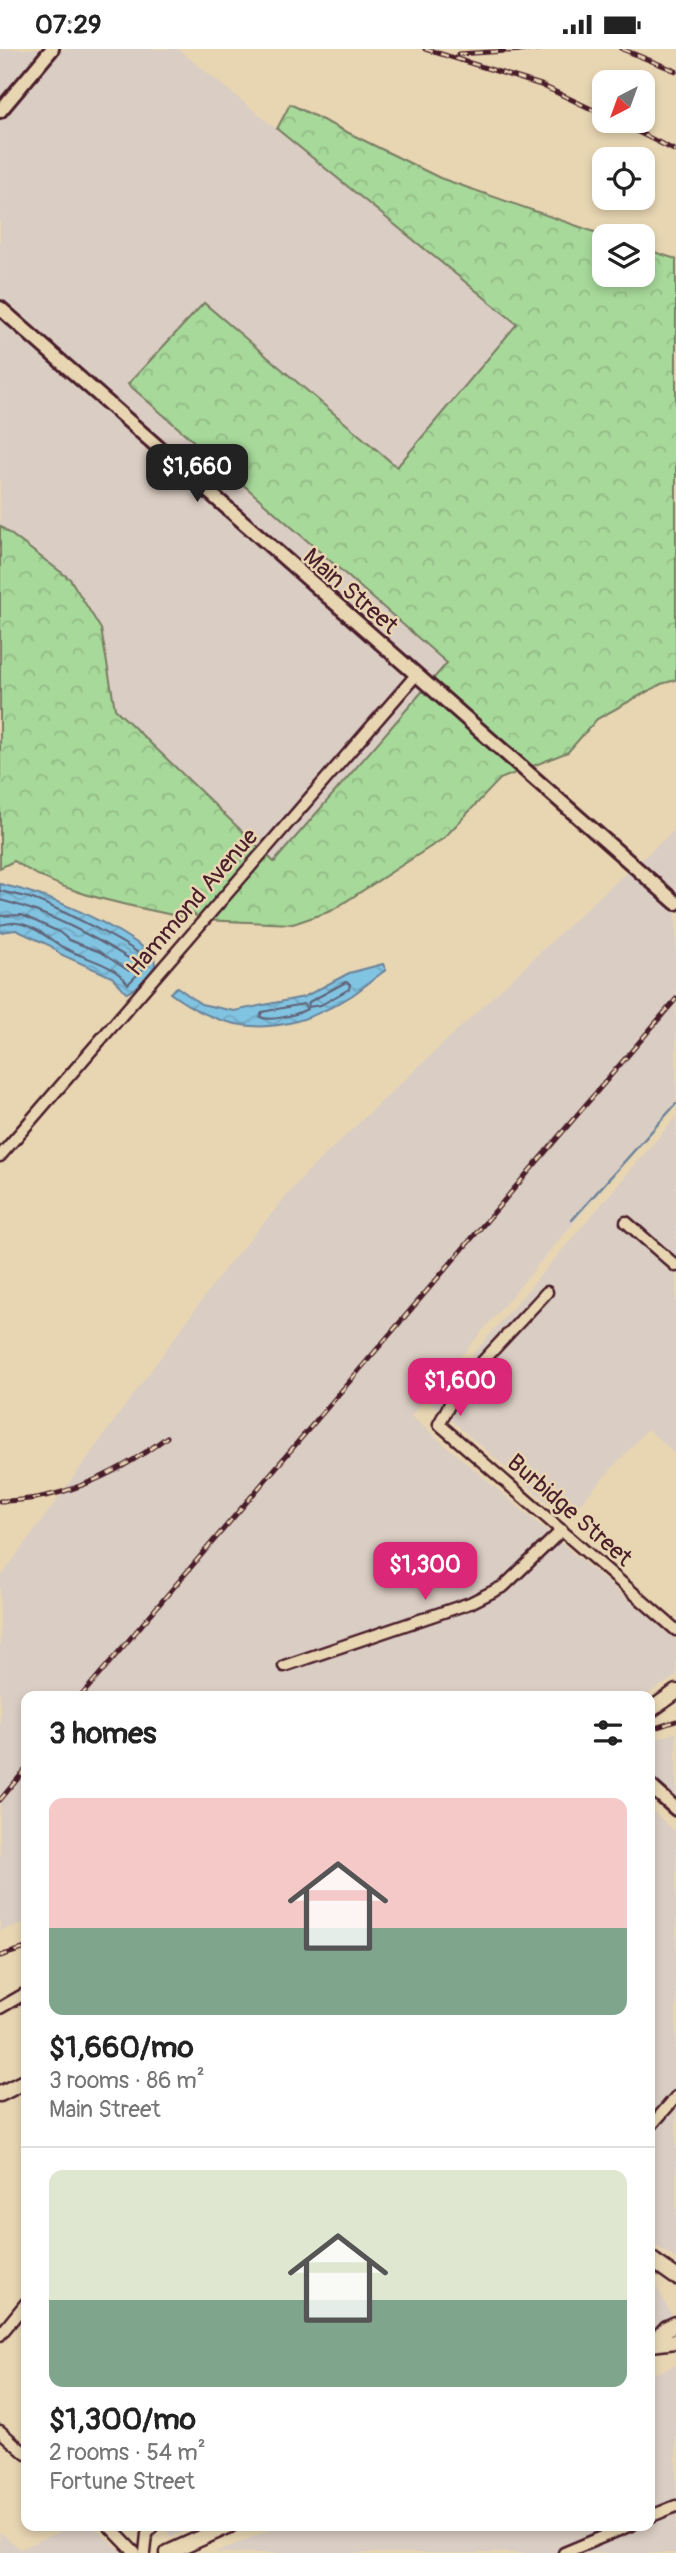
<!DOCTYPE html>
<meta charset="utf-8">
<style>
body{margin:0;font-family:Pangolin,sans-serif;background:#f2f2f2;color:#222;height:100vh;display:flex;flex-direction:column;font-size:26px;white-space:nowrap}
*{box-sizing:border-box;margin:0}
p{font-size:23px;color:#767676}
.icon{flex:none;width:38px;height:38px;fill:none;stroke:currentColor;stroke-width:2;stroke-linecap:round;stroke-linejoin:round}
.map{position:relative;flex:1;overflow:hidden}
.panel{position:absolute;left:21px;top:1642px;width:634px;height:840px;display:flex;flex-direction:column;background:#fff;border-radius:14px;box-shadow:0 4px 10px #0003}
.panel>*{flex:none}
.needle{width:46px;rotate:221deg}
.controls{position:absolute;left:592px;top:21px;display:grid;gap:14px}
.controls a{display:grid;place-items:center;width:63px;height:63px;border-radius:14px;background:#fff;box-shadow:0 4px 10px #0003;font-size:35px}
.price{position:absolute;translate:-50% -60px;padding:0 16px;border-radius:14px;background:#db2777;color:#fff;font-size:23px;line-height:46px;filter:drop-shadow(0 2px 4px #0008)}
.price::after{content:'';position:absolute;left:50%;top:42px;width:21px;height:16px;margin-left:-10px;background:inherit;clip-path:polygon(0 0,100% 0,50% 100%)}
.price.active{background:#222;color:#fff}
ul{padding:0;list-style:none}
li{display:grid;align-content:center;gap:14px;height:371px;padding:0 28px}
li+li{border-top:2px solid #e0e0e0}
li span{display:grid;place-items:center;height:217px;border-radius:14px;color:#555}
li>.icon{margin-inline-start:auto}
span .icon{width:126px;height:126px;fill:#fffc;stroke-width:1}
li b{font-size:30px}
h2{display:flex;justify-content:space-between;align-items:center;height:84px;padding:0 28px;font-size:30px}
.status{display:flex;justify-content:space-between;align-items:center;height:49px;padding:0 35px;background:#fff;direction:ltr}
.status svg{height:19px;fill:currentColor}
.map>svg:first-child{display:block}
.built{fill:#dacdc3}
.forest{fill:url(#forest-crowns);stroke:#787c62;stroke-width:2}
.water{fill:url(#water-waves);stroke:#6b8299;stroke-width:2}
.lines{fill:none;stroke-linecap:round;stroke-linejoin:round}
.shore{stroke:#606174;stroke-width:2}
.stream{stroke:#6b8299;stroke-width:2.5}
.minor-casing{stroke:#4a1f2b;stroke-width:15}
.tertiary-casing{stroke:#4a1f2b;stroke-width:18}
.secondary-casing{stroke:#4a1f2b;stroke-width:19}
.minor{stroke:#e8d6b3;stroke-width:10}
.tertiary{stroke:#e8d6b3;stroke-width:12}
.secondary{stroke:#e8d6b3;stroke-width:14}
.rail-casing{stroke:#4a1f2b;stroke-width:5}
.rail{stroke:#e8d6b3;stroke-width:2.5;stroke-dasharray:8;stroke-linecap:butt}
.labels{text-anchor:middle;stroke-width:5;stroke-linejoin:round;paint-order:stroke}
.street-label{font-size:24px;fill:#4a1f2b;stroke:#e8d6b3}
</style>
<div class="status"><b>07:29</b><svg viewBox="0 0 49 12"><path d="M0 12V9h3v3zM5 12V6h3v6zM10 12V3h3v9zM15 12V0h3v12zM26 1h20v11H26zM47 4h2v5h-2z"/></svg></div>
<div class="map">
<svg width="676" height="2504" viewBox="0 0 676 2504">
<defs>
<pattern id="forest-crowns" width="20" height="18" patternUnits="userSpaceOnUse" patternTransform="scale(1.75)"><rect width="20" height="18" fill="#a7d99a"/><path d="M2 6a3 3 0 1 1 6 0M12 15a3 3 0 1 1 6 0" fill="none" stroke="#91ba85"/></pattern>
<pattern id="water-waves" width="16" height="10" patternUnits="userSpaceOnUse" patternTransform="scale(1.75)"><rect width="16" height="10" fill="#81c4e2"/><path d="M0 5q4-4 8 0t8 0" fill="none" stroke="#71a8c2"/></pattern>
</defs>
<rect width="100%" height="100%" fill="#e8d6b3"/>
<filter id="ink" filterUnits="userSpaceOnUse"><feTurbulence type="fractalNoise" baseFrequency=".0143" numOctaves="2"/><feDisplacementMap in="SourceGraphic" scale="14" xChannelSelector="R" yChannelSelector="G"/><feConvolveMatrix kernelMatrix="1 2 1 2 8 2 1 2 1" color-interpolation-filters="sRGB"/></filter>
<g filter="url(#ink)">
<path class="built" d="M0 0H178L517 275 397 418 204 254 128 334 447 614 274 813 115 660 101 580 70 530 0 477Z
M676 780V1052L411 1367 676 1591V1627L645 1647H26V1873L0 1882V1529L226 1218 308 1122 590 856Z
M676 1068V1406L648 1380 566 1470 431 1354Z
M676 1683V1751L649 1728V1693Z
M649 1759 676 1783V2210L649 2192Z
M649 2231 654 2233 674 2270 649 2281Z
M676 2316V2504H214L282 2476H649V2327Z
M75 2476H91L124 2504H0V2483L20 2500Z
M167 2476H198L171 2488 164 2479Z"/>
<path class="forest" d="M290 55 440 129 606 187 604 226H642V199L676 210V631L661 635 597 670 568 703 500 730 444 789 331 862 293 875 202 871 192 864 181 868C124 855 63 846 14 812L0 819V477L70 530 101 580 115 660 274 813 447 614 128 335 204 254 397 418 517 275 277 80Z"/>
<path class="water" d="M0 835C53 847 110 873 154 906L155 918 140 936 127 944 112 928 60 905 51 897 16 881 0 883Z
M383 915 386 921C374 929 363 939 351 947 287 987 231 989 170 944L177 938 201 955 234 962 304 948 349 924Z"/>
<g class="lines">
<path class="shore" d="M0 842C12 845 26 847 38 852 58 860 141 899 149 914L128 935C113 914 88 911 66 900 51 892 35 876 17 874 12 873 5 875 0 876
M0 851C49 863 92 887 135 913L136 917 129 922 100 903 69 891 59 883 22 866 0 867
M346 933 350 935 349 940 321 956 308 958 309 953Z
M303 955 307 960C296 966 271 973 260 968L262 963Z"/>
<path class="stream" d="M572 1171 676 1055"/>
<defs>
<path id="minor" d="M0 1107 416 626
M626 1173 676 1217
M547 1243 459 1338 439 1375 676 1581
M284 1617 470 1554 504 1537 562 1481
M0 1959 26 1944
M649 2079 676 2048
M0 2286 26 2254
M0 2382 26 2405
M649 2468 676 2457
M108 2476 135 2504
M145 2504 147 2485 154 2476
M564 2504 631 2476"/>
<path id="tertiary" d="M0 62 52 0
M0 259 676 854
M649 1736 676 1760"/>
<path id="secondary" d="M649 1662 676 1643
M0 2045 26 2032
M652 2211 676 2228
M654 2293 667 2279 676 2275
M651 2295 676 2292
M168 2504 230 2476"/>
</defs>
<use href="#minor" class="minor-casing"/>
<use href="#tertiary" class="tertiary-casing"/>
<use href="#secondary" class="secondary-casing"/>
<use href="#minor" class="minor"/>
<use href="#tertiary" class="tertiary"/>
<use href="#secondary" class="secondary"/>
<defs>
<path id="rail" d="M425 0 541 36 604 66
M622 0 676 22
M458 5 538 0
M616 72 676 102
M0 1452C61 1452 119 1424 167 1388
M81 1647 676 950
M649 1681 676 1672
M0 1751 26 1720
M0 1907 26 1899"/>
</defs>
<use href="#rail" class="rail-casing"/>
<use href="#rail" class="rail"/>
</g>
</g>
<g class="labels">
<g class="street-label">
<text transform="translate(351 542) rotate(41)" y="8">Main Street</text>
<text transform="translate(192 853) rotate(-49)" y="8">Hammond Avenue</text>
<text transform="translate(570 1461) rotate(41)" y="8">Burbidge Street</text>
</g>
</g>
</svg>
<div class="controls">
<a><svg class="needle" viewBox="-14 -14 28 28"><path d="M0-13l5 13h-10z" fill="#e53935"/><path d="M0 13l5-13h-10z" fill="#767676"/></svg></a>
<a><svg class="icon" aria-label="locate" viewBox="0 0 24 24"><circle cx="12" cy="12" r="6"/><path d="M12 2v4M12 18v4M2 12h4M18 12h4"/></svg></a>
<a><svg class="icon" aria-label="layers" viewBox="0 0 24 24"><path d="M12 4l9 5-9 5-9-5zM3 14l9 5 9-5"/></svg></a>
</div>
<b class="price active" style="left:197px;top:455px">$1,660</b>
<b class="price" style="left:460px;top:1369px">$1,600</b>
<b class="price" style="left:425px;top:1553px">$1,300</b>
<section class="panel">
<h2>3 homes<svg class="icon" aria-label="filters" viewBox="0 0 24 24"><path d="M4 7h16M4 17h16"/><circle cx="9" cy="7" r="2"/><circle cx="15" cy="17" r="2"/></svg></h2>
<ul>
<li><span style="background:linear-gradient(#f6c9c9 60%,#7fa58c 0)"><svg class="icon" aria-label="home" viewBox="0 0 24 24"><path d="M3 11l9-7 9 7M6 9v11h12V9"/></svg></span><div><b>$1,660/mo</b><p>3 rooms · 86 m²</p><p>Main Street</p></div></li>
<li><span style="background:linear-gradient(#dfe7d0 60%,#7fa58c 0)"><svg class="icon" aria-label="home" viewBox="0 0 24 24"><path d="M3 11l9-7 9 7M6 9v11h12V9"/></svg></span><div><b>$1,300/mo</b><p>2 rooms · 54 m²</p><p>Fortune Street</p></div></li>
</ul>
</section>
</div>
